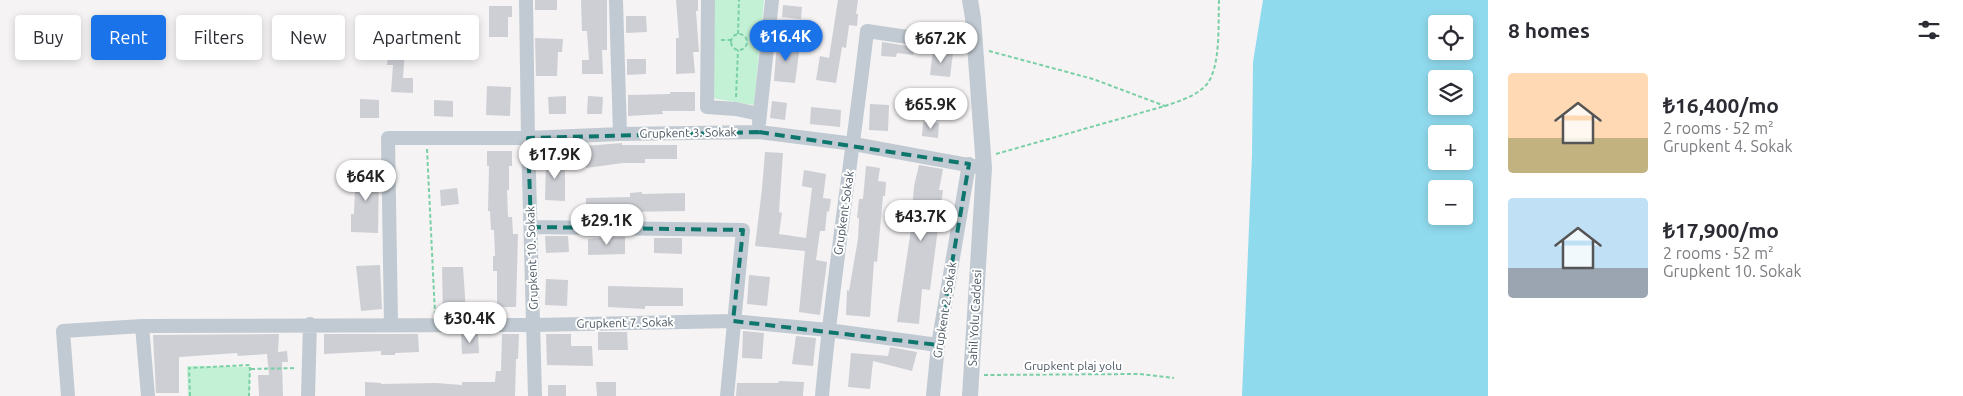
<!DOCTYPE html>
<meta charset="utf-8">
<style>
body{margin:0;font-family:Ubuntu,sans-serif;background:#f2f2f3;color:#2b2b33;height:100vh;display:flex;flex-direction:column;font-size:19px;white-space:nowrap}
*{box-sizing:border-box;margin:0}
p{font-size:16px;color:#7c7c81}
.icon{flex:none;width:28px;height:28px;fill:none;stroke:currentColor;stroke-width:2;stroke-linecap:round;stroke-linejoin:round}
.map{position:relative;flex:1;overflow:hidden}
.side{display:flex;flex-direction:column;background:#fff;width:475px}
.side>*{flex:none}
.top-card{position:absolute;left:15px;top:15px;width:475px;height:45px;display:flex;gap:10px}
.tools{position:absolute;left:1428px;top:15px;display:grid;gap:10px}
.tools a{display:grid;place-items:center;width:45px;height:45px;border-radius:5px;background:#fff;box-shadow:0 2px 8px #0003;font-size:25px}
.price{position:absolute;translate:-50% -42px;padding:0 11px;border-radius:18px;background:#fff;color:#222;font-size:16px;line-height:32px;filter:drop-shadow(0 1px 2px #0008)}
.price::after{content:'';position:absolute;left:50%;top:30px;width:15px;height:11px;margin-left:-8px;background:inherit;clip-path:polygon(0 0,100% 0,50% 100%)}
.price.active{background:#1a73e8;color:#fff}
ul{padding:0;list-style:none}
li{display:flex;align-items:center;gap:15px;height:125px;padding:0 20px}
li span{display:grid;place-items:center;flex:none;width:140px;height:100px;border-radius:5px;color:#555}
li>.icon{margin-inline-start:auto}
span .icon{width:60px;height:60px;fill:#fffc;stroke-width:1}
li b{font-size:21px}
h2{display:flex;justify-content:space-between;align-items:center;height:60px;padding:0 20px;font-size:21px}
.chip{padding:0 18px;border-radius:5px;background:#fff;box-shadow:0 2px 8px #0003;font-size:18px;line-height:45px}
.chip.active{background:#1a73e8;color:#fff}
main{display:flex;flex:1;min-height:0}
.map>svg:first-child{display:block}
.green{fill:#c3f1d5}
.water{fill:#90daee;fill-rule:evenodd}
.building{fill:#cdcfd5}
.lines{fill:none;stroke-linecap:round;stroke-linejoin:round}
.path{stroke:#7ad0a6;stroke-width:2;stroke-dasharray:4 2.5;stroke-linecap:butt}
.minor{stroke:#c1cad2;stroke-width:14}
.tertiary{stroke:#c1cad2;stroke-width:16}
.marked{fill:none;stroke:#0f766e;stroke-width:4;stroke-dasharray:10 6;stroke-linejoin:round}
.labels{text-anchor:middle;stroke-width:4;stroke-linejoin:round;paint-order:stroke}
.street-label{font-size:12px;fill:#4a5661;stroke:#fff}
</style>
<main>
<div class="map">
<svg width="1488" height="396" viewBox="0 0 1488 396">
<rect width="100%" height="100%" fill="#f5f3f3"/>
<path class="green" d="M713 0H764L754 105 711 98Z
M187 366 250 367V396H188Z"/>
<path class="water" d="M1263 0H1488V396H1242L1252 155 1253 62ZM1436 24H1464V51H1436ZM1436 79H1464V106H1436ZM1436 134H1464V161H1436ZM1436 189H1464V216H1436Z"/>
<path class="building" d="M535 0H557V10H535Z
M581 0H607V50H602L603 74H582V60H589L587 31H582Z
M676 0H698V11H696L699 52H693L695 73 676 74V38H679Z
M838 0H858L856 14H858L857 26 849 25 846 48 842 47 836 83 816 80 820 56 829 58Z
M783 5 802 7 801 19 782 17Z
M489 6H512V17H508V37H489Z
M626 16H646L647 32 626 33Z
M535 38 563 39 562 52H558L557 76H536Z
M777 42 800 45 795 83 774 81Z
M882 42 915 47 913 55 897 53 896 57 881 56Z
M389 50H405L403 78H413V93L391 92 393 65H387Z
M933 50 953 53 950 77 930 75Z
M627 59H646V74L627 75Z
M487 86 511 87 510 116 486 115Z
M670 92H695V111H662L663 114 628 116V95L670 94Z
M566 96V114H549L548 97Z
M588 96 603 97 602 114H587Z
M360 99 379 100V118H360Z
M434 100 453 101V117L434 116Z
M772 101 787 103 785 120 770 118Z
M870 104 889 105 888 131 869 130Z
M811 107 841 110 840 127 810 124Z
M923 122 939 123 938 138 922 136Z
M622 143V145H677V159H645V163H623L586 168V146Z
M487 151H512V166H509V190H507L508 217H512L513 234H518L516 307H497V271H493V256H495L494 230H491L490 211H488L489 166H487Z
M765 152 783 153 779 212 782 213 779 234 806 238 812 188 802 186 804 170 826 174 823 198 831 199 829 212 827 211 825 231H820L816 260 827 262 820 315 799 312 805 251 755 246 762 189Z
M546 160H565V201L545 200Z
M919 165 943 169 939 190H943L930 290 922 289 919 324 897 322 912 223H911L914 186Z
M866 166 880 168 878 181 886 182 885 196H883L877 262 874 261 870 317 846 315 847 290 849 291 858 239 859 218H857L859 199H863Z
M356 169H379L378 233 351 232V214H354Z
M457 188 459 204 441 206 440 190Z
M642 192V194L685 193V211L622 212V216L586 217V198L630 197V193Z
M545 236H568L569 252 546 253Z
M611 237H625V254L588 255V239Z
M654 238H682V254L654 253Z
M380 265 382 309 361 311 356 266Z
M442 267H463L466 312 443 313Z
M749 275 770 277 767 306 747 304Z
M546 279 568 280 567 306 545 305Z
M608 286 683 288V306H645V309L608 307Z
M743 331 764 333 762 359 742 358Z
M598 332H627L628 350H598Z
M279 334 278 352 287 351 288 362H282L283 396H259L258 375H269L267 354 238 356 237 353 179 357V393H156L153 335Z
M324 334H418L419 352 395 353V355H381V351L324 354Z
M461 334H478L479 353 462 354Z
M502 334H519L518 359H516L515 396H365V382L381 383V384L436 383 462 385V382H495L496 371H501Z
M546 334H571V346H592L593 366 547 365Z
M796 336 816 338 813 366 792 364Z
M890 347 917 352 912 371 873 361 870 389 848 387 851 353 888 356Z
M779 381 804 382 803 396H736L737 383H778Z
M596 382H616V396H597Z
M548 385H566V396H548Z"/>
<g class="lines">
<path class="path" d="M738 34 739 0
M731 42a8 8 0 1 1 16 0a8 8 0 1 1-16 0Z
M721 40H731
M989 51 1093 79 1165 106
M736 97 738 50
M427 149 435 314
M996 154 1165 106C1179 101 1197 96 1207 84 1221 66 1218 23 1219 0
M251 369 296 368
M984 375 1139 374 1174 378
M190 396 189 368 250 365 249 396"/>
<path class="minor" d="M526 0 528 138 535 396
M616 0 620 134
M708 0 707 107 736 109 759 114
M759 123 772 0
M531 227 743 230 727 396
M391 324 388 138H528L620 134 759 132 854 144 984 168
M68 396 63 331 142 326
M148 396 142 326 534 325 733 321 828 330 938 345
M308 396 310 324
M822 396C833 274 853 153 867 31L975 47
M933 396 938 345 969 164"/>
<path class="tertiary" d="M970 0 973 18 984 168 970 396"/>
</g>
<path class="marked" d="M759 132 969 164 938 345 733 321 743 230 531 227 528 138Z"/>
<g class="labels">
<g class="street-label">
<text transform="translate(688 133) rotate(-1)" y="4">Grupkent 3. Sokak</text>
<text transform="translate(844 213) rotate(-82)" y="4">Grupkent Sokak</text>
<text transform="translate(532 258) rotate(-92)" y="4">Grupkent 10. Sokak</text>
<text transform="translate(945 310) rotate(-81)" y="4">Grupkent 2. Sokak</text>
<text transform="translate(975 318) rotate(-87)" y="4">Sahil Yolu Caddesi</text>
<text transform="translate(625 323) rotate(-1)" y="4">Grupkent 7. Sokak</text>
<text x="1073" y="370">Grupkent plaj yolu</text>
</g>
</g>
</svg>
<div class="tools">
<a><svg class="icon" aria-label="locate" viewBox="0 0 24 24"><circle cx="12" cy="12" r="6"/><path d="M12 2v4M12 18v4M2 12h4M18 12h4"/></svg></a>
<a><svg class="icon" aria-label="layers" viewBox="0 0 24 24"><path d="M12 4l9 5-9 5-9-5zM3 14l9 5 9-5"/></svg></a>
<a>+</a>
<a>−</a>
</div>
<b class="price active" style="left:786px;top:62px">₺16.4K</b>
<b class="price" style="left:941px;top:64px">₺67.2K</b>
<b class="price" style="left:931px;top:130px">₺65.9K</b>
<b class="price" style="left:555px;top:180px">₺17.9K</b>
<b class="price" style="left:366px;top:202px">₺64K</b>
<b class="price" style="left:921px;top:242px">₺43.7K</b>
<b class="price" style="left:607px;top:246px">₺29.1K</b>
<b class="price" style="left:470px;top:344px">₺30.4K</b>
<div class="top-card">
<a class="chip">Buy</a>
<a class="chip active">Rent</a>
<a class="chip">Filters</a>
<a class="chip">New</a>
<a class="chip">Apartment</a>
</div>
</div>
<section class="side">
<h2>8 homes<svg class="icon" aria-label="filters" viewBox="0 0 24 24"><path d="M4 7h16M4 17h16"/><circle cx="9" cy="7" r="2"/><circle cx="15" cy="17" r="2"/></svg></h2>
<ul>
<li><span style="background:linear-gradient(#ffd9b3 65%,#c2b280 0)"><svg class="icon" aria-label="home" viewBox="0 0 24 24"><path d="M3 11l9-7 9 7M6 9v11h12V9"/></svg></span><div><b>₺16,400/mo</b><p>2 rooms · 52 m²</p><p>Grupkent 4. Sokak</p></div></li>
<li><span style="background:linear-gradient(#bfe0f5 70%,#9aa5b1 0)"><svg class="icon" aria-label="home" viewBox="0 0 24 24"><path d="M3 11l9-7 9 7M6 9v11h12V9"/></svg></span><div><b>₺17,900/mo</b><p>2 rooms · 52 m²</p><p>Grupkent 10. Sokak</p></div></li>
</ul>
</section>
</main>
